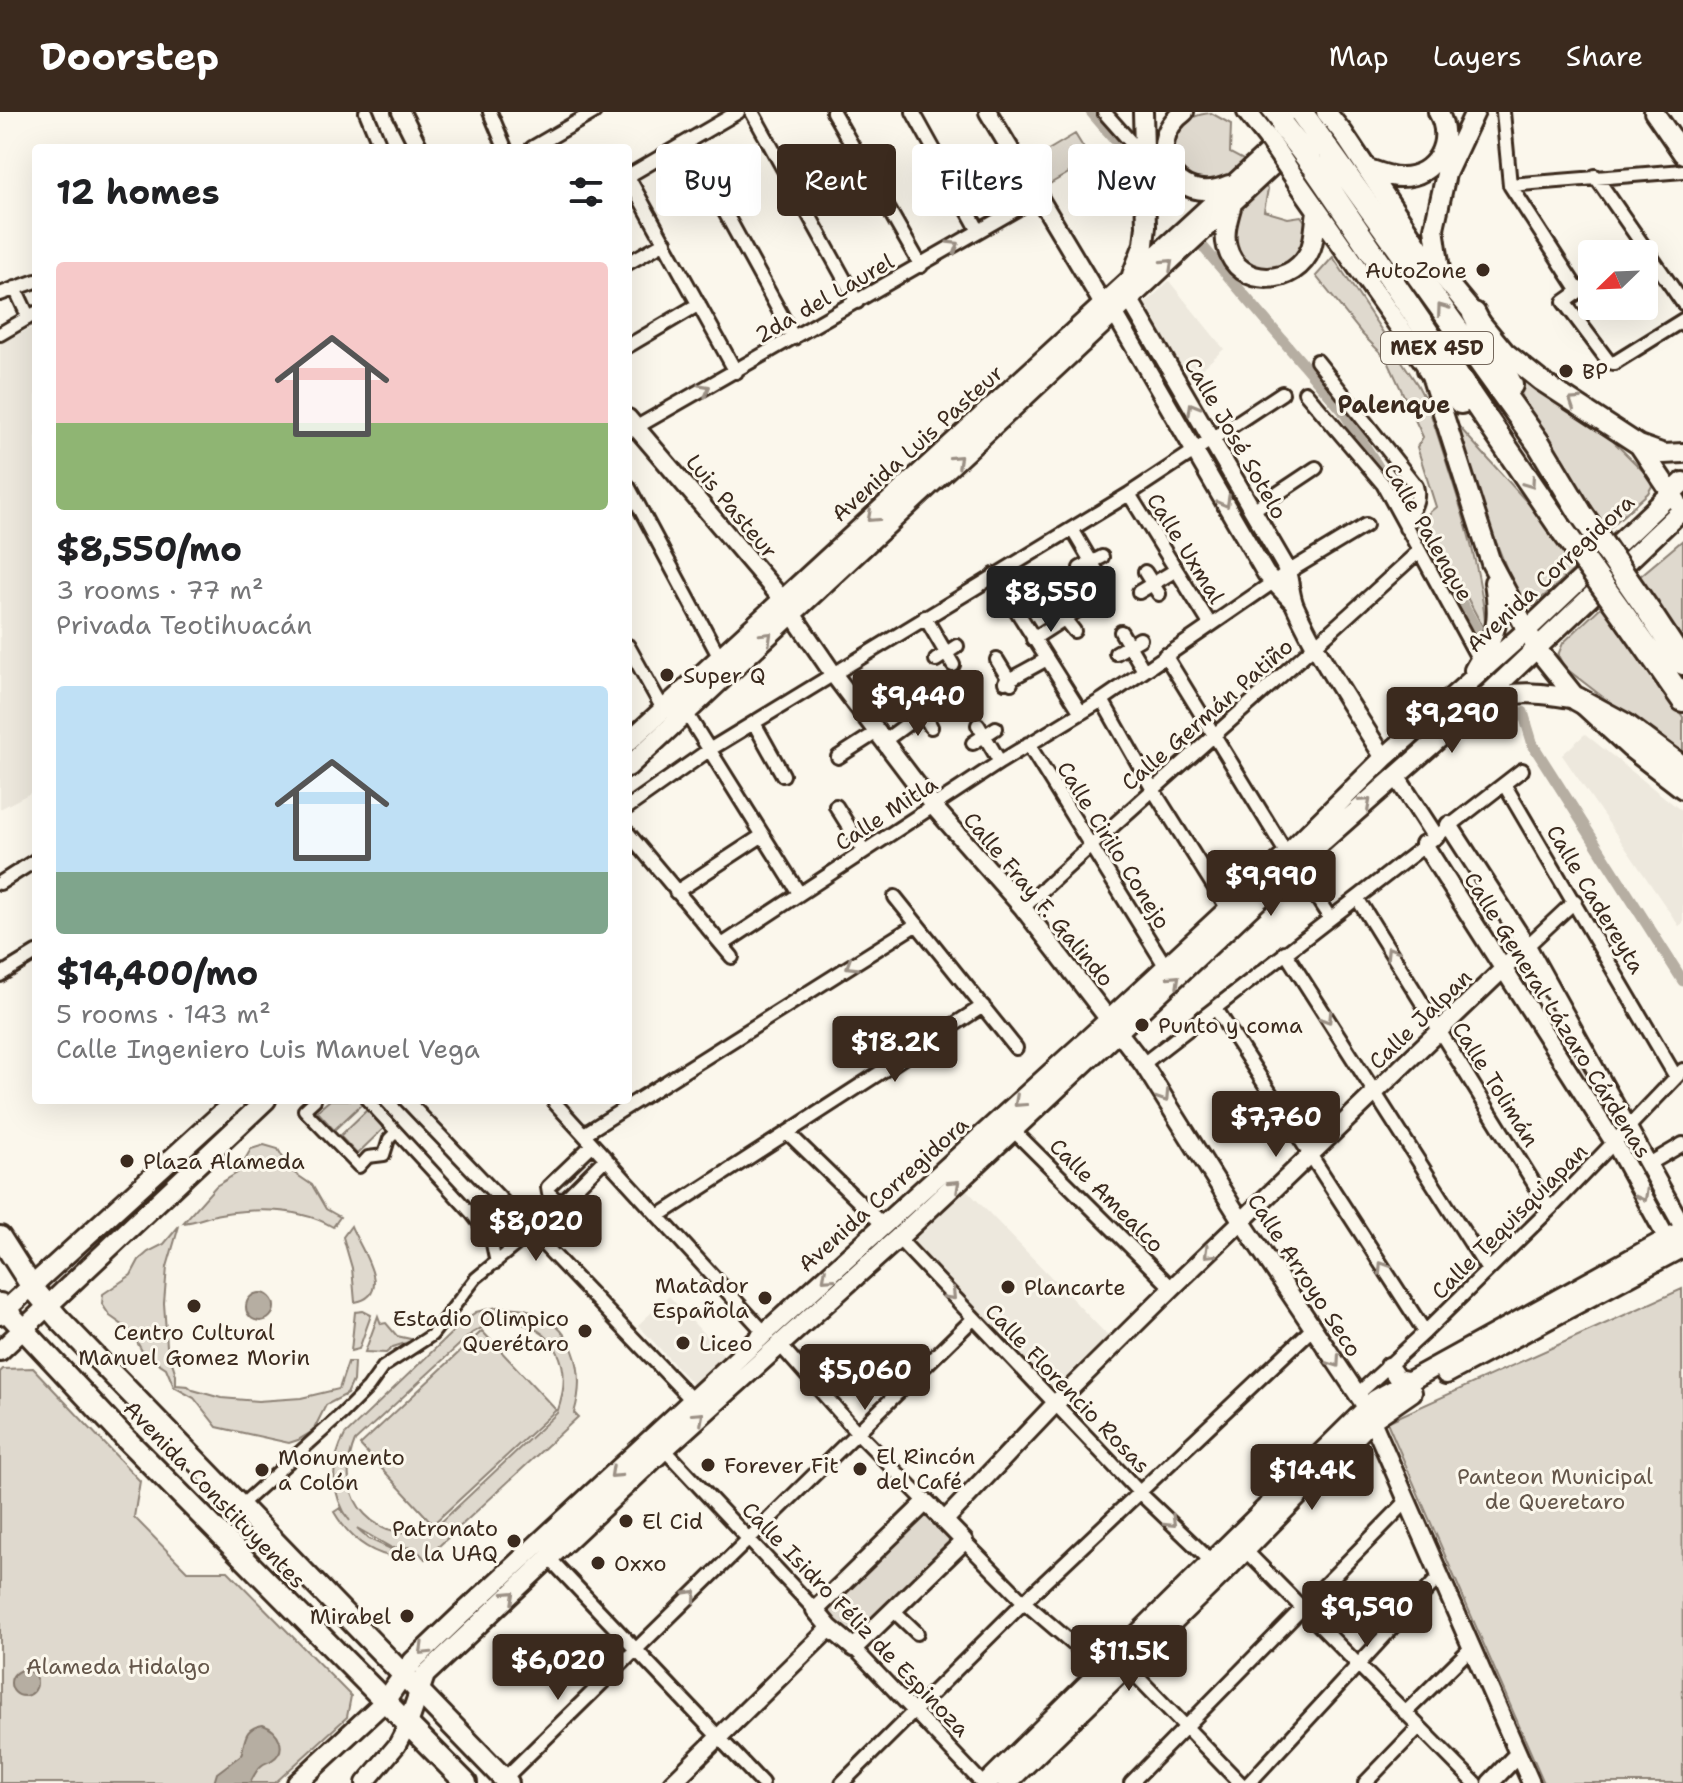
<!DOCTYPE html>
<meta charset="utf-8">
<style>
body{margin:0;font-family:"Shantell Sans",sans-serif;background:#f2f2f2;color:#202124;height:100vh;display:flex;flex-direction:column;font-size:30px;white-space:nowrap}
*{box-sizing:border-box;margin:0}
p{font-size:26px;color:#757577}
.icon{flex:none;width:44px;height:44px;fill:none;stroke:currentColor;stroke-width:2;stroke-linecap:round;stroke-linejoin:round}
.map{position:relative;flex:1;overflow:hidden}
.drawer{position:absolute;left:32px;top:32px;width:600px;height:960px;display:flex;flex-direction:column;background:#fff;border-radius:8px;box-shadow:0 8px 32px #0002}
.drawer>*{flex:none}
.top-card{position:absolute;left:656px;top:32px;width:760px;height:72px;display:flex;gap:16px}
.needle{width:52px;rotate:247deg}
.fabs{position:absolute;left:1578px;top:128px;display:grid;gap:16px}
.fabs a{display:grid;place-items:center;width:80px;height:80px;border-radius:8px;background:#fff;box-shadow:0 8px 32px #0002;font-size:40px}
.price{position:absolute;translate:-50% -68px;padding:0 18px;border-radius:8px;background:#3b2a1e;color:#fff;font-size:26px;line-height:52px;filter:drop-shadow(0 2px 4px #0008)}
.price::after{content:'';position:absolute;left:50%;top:48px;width:24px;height:18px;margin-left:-12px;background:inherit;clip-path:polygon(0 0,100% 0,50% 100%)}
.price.active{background:#222;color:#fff}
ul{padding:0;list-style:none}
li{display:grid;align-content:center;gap:16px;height:424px;padding:0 24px}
li span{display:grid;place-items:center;height:248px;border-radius:8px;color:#555}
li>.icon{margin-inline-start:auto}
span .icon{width:144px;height:144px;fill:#fffc;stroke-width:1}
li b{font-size:34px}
h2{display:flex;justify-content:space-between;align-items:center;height:96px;padding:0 24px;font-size:34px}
.tag{padding:0 28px;border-radius:8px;background:#fff;box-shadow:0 8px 32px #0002;font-size:28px;line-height:72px}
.tag.active{background:#3b2a1e;color:#fff}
header{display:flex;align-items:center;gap:48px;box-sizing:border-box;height:112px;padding:0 40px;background:#3b2a1e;color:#fff}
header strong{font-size:38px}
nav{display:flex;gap:44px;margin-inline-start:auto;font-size:28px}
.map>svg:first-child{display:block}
.built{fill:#ede8dd}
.green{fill:#dfd9ce;stroke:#8d8276;stroke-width:2;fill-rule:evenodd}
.water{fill:#b6aea2;stroke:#85796d;stroke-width:2}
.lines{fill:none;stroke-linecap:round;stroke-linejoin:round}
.canal{stroke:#b6aea2;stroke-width:11}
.pedestrian-casing{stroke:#3b2a1e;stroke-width:16}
.minor-casing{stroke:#3b2a1e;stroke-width:18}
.tertiary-casing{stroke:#3b2a1e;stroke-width:22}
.secondary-casing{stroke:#3b2a1e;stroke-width:24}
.primary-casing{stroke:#3b2a1e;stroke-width:26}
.trunk-casing{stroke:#3b2a1e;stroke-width:28}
.pedestrian{stroke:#fbf7ec;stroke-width:10}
.minor{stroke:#fbf7ec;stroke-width:12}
.tertiary{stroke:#fbf7ec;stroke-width:16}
.secondary{stroke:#fbf7ec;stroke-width:18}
.primary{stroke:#fbf7ec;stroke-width:20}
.trunk{stroke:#fbf7ec;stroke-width:22}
.secondary-bridge-casing{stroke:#3b2a1e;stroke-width:24;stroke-linecap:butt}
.trunk-bridge-casing{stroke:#3b2a1e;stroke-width:28;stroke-linecap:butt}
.secondary-bridge{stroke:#fbf7ec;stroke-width:18}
.trunk-bridge{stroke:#fbf7ec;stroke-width:22}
.oneway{stroke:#9b9085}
.poi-dot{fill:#3b2a1e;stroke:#fbf7ec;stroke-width:3}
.labels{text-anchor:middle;stroke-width:6;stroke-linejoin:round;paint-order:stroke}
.shield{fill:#fbf7ec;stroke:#75685c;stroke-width:2}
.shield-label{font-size:20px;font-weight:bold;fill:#3b2a1e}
.poi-label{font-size:22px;fill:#3b2a1e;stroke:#fbf7ec;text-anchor:start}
.street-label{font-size:22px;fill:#3b2a1e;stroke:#fbf7ec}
.park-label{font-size:22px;fill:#64564a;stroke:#fbf7ec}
.neighbourhood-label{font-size:24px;font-weight:bold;fill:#3b2a1e;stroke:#fbf7ec}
</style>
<header>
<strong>Doorstep</strong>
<nav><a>Map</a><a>Layers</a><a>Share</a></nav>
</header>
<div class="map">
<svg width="1683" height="1671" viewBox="0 0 1683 1671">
<rect width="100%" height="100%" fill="#fbf7ec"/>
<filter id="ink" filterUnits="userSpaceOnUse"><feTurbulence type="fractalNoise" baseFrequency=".0125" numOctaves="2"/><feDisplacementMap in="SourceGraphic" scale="16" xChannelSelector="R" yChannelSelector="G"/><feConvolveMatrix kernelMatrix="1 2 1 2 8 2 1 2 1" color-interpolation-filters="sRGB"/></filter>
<g filter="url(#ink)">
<path class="built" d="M1169 169 1224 237 1187 270 1141 196Z
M36 214V678L0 697V231Z
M1585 622 1683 700V811L1679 814 1562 643Z
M965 1076 1108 1224 1051 1279 909 1127Z
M669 1184 728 1248 697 1277 638 1213Z"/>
<path class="green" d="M1211 1 1231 12 1230 41 1251 52C1241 58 1230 67 1218 70 1168 83 1151 6 1211 1Z
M1075 22 1091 48 1048 73 1033 47Z
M1258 70 1268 77 1264 99 1288 106 1301 104 1314 122 1299 154 1252 164 1225 124 1227 109Z
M1333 145 1417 272 1428 293C1451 367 1481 444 1486 521L1424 405 1436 395 1417 335 1423 325 1387 247 1363 223 1316 164Z
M1507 252 1613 329 1650 366 1652 374 1648 381 1606 419 1547 336Z
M1453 308 1545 410 1578 454 1533 494 1527 495 1520 490 1492 420Z
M1683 428V527L1639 465Z
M1605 491 1683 605V647L1564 555 1558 543 1563 531Z
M330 988H359L362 992 334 1018 317 999Z
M367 998 384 1016 357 1042 340 1024Z
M264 1033 278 1037 290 1058 312 1073 326 1097 340 1105 333 1115C300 1096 257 1096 220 1102 208 1104 196 1110 183 1111L216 1074 237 1061 251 1037Z
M179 1114 167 1155 164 1191 167 1234 176 1263V1273L188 1274 193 1278 221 1286 258 1289 301 1286 339 1277 348 1250H354L353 1269 347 1282 326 1293 313 1319 298 1328 289 1331 217 1315 194 1286 174 1275 166 1256 143 1241 131 1219 110 1204 102 1192 103 1182 131 1163 139 1148 148 1140 164 1132Z
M351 1114C359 1135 396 1183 355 1190L352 1156 343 1125Z
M1682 1177 1683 1671H1544L1387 1310Z
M497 1195C507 1196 518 1195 528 1198 574 1212 587 1259 574 1301L578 1305 425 1447 414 1435 392 1436 357 1416 369 1427 391 1437 389 1444C364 1438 347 1422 334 1400L340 1396 350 1409C331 1383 329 1352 345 1323L466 1207 476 1200ZM506 1209C558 1214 574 1255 557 1301L437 1414C378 1439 331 1386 355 1329L472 1221 489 1212Z
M363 1199 371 1203 370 1206 359 1237 351 1239 355 1200Z
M378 1204 381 1212 386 1211 397 1224 415 1228 393 1235 386 1241 365 1240Z
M482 1219 556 1298 433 1412 360 1333Z
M33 1256 140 1369 134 1405 187 1459H228L351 1584 347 1605 275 1671H0V1260L3 1257Z
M927 1397 958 1429 857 1530 833 1510 826 1498Z"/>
<path class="water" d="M246 1195a14 14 0 1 1 28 0a14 14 0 1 1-28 0Z
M11 1571a13 13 0 1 1 26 0a13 13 0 1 1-26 0Z
M263 1613C278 1618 289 1637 272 1648 268 1651 265 1650 261 1654 256 1658 253 1666 250 1671H214L217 1661 241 1643C246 1628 243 1616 263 1613Z"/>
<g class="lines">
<path class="canal" d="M1091 0 1116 29
M1204 136 1343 299 1400 390 1415 408 1482 527
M1523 600 1533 633 1683 869"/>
<defs>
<path id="pedestrian" d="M315 988 304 998 359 1055 368 1045 384 1043 389 1027 396 1020
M367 988 470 1100 491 1127 496 1151
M240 1394 343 1301 368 1276 383 1255 432 1223 476 1166 532 1120"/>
<path id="minor" d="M366 0 378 29V36
M490 0 505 36
M752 0 857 190
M833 0 921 154
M913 0 979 119
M1104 0 1143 44
M1503 0 1510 73 1578 178
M687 31 794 226
M532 36 594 0
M628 64 738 0
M1595 64 1683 191
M628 65 736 260
M1510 73 1683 59
M628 151 665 130
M1592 170 1564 190 1609 250 1614 251 1683 208
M15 176 28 204
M0 182 36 169
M0 222 36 201
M628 234 699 192
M1317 249 1416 374C1421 390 1409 400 1406 416
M1305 280 1383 372 1479 548
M628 320 1038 85
M628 374 720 546
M1129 382 1210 512
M1253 398 1316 356
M1072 417 1098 461
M1080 456 1102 445
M1145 460 1159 482
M994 463 1080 599
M1139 480 1176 458
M1055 495 1074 519
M925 505 953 553
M1121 520 1143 557
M1033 527 1078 498
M628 534 663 597
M1116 541 1140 527
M1165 543 1287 742
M936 548 957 534
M997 548 1011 571
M1005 570 1047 547
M1102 588 1152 676 1228 797
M918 592 931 615
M687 602 799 781
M754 611 783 663
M978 613 1000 650
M884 629 932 594
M973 631 996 616
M1028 632 1166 855
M838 645 877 620
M1504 672 1676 965
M836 694 864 739
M628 695 709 638 1129 382 1282 281
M628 721 732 845
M1296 754 1330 806
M0 771 36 748
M676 780 763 723
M895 785 1016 936
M1357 786 1550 1097
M1023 796C1153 675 1288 560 1419 439
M722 833 1000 650 1102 588 1288 460 1366 413
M1527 834 1575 789
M1285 840 1488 1158
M0 863 36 841
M1216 897 1425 1220
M1143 952 1522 658
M406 988 693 1289
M555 991 765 1221
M1014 1019 1172 1176
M788 1021 883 1113
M584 1022 917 812
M592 1033 548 1075 549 1081 557 1089H563L606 1046
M1649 1052 1683 1032
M660 1103 983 894
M898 1126 1140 1381 1212 1450
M780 1233 857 1320 926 1390
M1358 1282 1425 1220 1550 1097 1683 958
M665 1338 815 1498
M964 1429 1024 1490 1106 1560
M1241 1434 1475 1671
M550 1447 762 1671
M893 1498 917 1521
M854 1536 982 1671
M1123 1550 1240 1671
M1405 1601 1471 1536
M504 1667 973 1207
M842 1671 1034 1480 1312 1217
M1131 1671 1408 1388
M1249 1671 1440 1464
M1365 1671 1419 1615"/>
<path id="tertiary" d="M401 0 419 36
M988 0 1104 194
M1130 188 1284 452C1291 465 1289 480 1295 494 1319 547 1353 596 1384 646
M1115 202 1266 462 1293 490
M628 306 782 487 834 563 934 695 1023 796 1143 952 1242 1110 1366 1295 1531 1671
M1396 664 1435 724
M1449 713 1527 834 1683 1115
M1424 732 1615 1032 1672 1136
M1389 1254 1397 1266 1408 1268
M926 1390 964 1429 854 1536 830 1516 815 1498Z
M944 1409 1055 1292 1172 1176 1527 834
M365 1671 397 1633 408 1612
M672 1671 830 1516
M1490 1671 1518 1642"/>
<path id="secondary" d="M1184 0C1140 32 1174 97 1229 73
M1247 0 1269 28
M1654 0 1683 42
M1343 21 1421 138 1505 240 1541 269 1639 333 1677 390
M1369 57C1380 61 1390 65 1401 65 1436 65 1455 29 1438 0
M1296 68 1429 257 1491 451 1537 537 1577 587 1630 636 1683 677
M1232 92C1228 106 1223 121 1227 135 1238 177 1296 175 1311 136 1315 125 1315 111 1317 99
M1440 158 1434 116 1446 62 1475 0
M1132 163 1144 132 1146 114 1143 0
M1639 333 1664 342 1683 341
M1474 558C1496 520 1501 514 1494 470
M1486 589C1516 576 1546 582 1577 587
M628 630 1285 25
M628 655 1292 35
M0 1203 236 988
M0 1239 266 988
M1446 1262 1683 1135
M408 1612 425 1563 673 1329 898 1126 1288 760 1479 591 1683 397
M297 1671 385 1589 413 1549 460 1504 765 1221 1110 907 1282 747 1384 646 1526 519 1683 370
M987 1671 1375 1288 1683 1118
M1007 1671 1230 1454 1373 1307 1412 1280"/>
<path id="primary" d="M0 1125 32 1175 58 1206 508 1671
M0 1192 123 1324 466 1671"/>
<path id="trunk" d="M1326 35 1539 332 1580 400
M1312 52 1563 419
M1474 202 1511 273
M1429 257 1461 290
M1648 498 1683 551
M1630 512 1683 588
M1577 587 1625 613 1683 656"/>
</defs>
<use href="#pedestrian" class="pedestrian-casing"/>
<use href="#minor" class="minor-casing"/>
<use href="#tertiary" class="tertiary-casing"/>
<use href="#secondary" class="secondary-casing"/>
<use href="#primary" class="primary-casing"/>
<use href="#trunk" class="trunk-casing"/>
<use href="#pedestrian" class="pedestrian"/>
<use href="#minor" class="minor"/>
<use href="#tertiary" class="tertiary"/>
<use href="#secondary" class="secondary"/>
<use href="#primary" class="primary"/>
<use href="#trunk" class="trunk"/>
<defs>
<path id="secondary-bridge" d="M1326 0 1343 21
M1269 28 1296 68"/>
<path id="trunk-bridge" d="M1301 0 1326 35
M1283 14 1312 52
M1580 400 1648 498
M1563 419 1630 512"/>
</defs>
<use href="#secondary-bridge" class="secondary-bridge-casing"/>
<use href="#trunk-bridge" class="trunk-bridge-casing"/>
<use href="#secondary-bridge" class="secondary-bridge"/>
<use href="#trunk-bridge" class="trunk-bridge"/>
</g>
<defs><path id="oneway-chevron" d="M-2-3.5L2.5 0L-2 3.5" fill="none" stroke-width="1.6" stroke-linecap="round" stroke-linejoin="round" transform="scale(2)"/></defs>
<g class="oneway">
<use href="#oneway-chevron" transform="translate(954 134) rotate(-31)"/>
<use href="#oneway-chevron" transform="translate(1168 152) rotate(-43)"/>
<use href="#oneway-chevron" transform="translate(1442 197) rotate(-126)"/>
<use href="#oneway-chevron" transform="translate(705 277) rotate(-29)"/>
<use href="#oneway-chevron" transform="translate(1574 290) rotate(-146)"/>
<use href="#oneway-chevron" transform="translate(1193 296) rotate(-120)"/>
<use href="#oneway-chevron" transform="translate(957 348) rotate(-43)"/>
<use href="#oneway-chevron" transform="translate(1530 371) rotate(55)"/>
<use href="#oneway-chevron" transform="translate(1225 390) rotate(61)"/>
<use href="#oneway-chevron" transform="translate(872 405) rotate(138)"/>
<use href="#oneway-chevron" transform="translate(767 525) rotate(-44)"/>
<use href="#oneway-chevron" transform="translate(1366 691) rotate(-42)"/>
<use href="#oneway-chevron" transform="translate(1391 840) rotate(-122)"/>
<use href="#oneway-chevron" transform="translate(851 853) rotate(148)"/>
<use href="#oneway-chevron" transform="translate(1175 868) rotate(-43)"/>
<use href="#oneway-chevron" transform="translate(1327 906) rotate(58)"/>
<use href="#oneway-chevron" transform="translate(1164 985) rotate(57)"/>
<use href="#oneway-chevron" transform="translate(1019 990) rotate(138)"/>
<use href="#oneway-chevron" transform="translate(955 1073) rotate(-43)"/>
<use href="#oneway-chevron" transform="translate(1643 1084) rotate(61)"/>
<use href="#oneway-chevron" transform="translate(1209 1141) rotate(136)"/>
<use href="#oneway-chevron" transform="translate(1383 1155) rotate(-123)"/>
<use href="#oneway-chevron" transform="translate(827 1165) rotate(138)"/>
<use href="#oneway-chevron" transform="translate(951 1183) rotate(47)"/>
<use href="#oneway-chevron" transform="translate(1335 1250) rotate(55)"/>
<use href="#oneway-chevron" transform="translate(699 1305) rotate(-42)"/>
<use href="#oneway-chevron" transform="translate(615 1361) rotate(137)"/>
<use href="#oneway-chevron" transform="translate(1171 1410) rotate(44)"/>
<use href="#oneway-chevron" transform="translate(692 1483) rotate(-46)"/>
<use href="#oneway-chevron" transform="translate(510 1484) rotate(-43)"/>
<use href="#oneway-chevron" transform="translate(424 1538) rotate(136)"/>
</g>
</g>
<g class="poi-dot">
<circle cx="1483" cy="158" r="8"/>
<circle cx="1566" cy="259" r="8"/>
<circle cx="667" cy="563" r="8"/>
<circle cx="1142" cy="913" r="8"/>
<circle cx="127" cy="1049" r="8"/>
<circle cx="1008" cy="1175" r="8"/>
<circle cx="765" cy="1186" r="8"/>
<circle cx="194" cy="1194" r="8"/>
<circle cx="585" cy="1219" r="8"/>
<circle cx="683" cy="1231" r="8"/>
<circle cx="708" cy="1353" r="8"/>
<circle cx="860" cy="1357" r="8"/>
<circle cx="262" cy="1358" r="8"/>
<circle cx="626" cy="1409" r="8"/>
<circle cx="514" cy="1429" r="8"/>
<circle cx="598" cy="1451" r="8"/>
<circle cx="407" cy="1504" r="8"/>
</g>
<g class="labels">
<rect class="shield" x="1381" y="220" width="112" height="32" rx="6"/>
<g class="shield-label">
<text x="1437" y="243">MEX 45D</text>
</g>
<g class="poi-label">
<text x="1467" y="166" text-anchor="end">AutoZone</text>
<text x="1582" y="267">BP</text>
<text x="683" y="571">Super Q</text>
<text x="1158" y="921">Punto y coma</text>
<text x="143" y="1057">Plaza Alameda</text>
<text x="749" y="1181" text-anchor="end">Matador<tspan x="749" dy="25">Española</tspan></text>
<text x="1024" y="1183">Plancarte</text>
<text x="569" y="1214" text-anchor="end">Estadio Olimpico<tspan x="569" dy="25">Querétaro</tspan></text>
<text x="194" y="1228" text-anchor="middle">Centro Cultural<tspan x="194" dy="25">Manuel Gomez Morin</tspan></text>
<text x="699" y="1239">Liceo</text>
<text x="876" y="1352">El Rincón<tspan x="876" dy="25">del Café</tspan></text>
<text x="278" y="1353">Monumento<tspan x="278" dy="25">a Colón</tspan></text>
<text x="724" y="1361">Forever Fit</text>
<text x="642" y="1417">El Cid</text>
<text x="498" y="1424" text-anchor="end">Patronato<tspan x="498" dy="25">de la UAQ</tspan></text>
<text x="614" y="1459">Oxxo</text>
<text x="391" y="1512" text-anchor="end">Mirabel</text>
</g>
<g class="street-label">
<text transform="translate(824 186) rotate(-30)" y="8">2da del Laurel</text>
<text transform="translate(1236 326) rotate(60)" y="8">Calle José Sotelo</text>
<text transform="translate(917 331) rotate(-42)" y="8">Avenida Luis Pasteur</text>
<text transform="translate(732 394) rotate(50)" y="8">Luis Pasteur</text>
<text transform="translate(1429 420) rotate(60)" y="8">Calle Palenque</text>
<text transform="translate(1186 436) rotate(58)" y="8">Calle Uxmal</text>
<text transform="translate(1550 461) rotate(-43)" y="8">Avenida Corregidora</text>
<text transform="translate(1207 602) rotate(-41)" y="8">Calle Germán Patiño</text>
<text transform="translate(886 701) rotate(-33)" y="8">Calle Mitla</text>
<text transform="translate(1114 733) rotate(58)" y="8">Calle Cirilo Conejo</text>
<text transform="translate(1039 787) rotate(50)" y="8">Calle Fray F. Galindo</text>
<text transform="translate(1596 787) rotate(59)" y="8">Calle Cadereyta</text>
<text transform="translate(1558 903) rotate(58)" y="8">Calle General Lázaro Cárdenas</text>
<text transform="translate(1420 907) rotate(-44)" y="8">Calle Jalpan</text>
<text transform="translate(1496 972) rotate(58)" y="8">Calle Tolimán</text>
<text transform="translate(883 1082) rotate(-42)" y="8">Avenida Corregidora</text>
<text transform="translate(1107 1083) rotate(45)" y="8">Calle Amealco</text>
<text transform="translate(1509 1109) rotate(-45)" y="8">Calle Tequisquiapan</text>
<text transform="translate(1305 1163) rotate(57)" y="8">Calle Arroyo Seco</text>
<text transform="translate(1068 1276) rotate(46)" y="8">Calle Florencio Rosas</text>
<text transform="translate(215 1382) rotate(46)" y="8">Avenida Constituyentes</text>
<text transform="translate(856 1507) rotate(46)" y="8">Calle Isidro Féliz de Espinoza</text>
</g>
<g class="park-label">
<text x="1555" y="1372">Panteon Municipal<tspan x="1555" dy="25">de Queretaro</tspan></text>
<text x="118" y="1562">Alameda Hidalgo</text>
</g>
<g class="neighbourhood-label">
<text x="1394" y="301">Palenque</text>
</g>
</g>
</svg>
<div class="fabs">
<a><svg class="needle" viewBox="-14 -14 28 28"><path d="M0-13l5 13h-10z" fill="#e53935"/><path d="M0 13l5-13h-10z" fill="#757577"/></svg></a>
</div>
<b class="price active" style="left:1051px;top:522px">$8,550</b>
<b class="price" style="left:918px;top:626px">$9,440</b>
<b class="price" style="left:1452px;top:643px">$9,290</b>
<b class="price" style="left:1271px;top:806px">$9,990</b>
<b class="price" style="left:895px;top:972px">$18.2K</b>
<b class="price" style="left:1276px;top:1047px">$7,760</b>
<b class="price" style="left:536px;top:1151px">$8,020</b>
<b class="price" style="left:865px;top:1300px">$5,060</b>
<b class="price" style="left:1312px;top:1400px">$14.4K</b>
<b class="price" style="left:1367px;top:1537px">$9,590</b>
<b class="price" style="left:1129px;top:1581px">$11.5K</b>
<b class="price" style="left:558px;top:1590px">$6,020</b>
<div class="top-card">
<a class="tag">Buy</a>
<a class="tag active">Rent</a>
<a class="tag">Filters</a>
<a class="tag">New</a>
</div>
<section class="drawer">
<h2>12 homes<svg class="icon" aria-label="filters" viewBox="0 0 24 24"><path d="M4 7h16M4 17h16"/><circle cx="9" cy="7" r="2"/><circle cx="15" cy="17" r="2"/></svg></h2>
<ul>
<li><span style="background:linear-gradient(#f6c9c9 65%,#8fb573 0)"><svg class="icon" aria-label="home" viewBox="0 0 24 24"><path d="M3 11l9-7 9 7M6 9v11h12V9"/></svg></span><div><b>$8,550/mo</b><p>3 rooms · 77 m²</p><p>Privada Teotihuacán</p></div></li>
<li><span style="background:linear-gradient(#bfe0f5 75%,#7fa58c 0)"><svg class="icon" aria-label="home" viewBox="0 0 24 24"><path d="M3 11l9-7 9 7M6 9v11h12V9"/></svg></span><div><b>$14,400/mo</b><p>5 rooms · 143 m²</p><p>Calle Ingeniero Luis Manuel Vega</p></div></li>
</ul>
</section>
</div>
